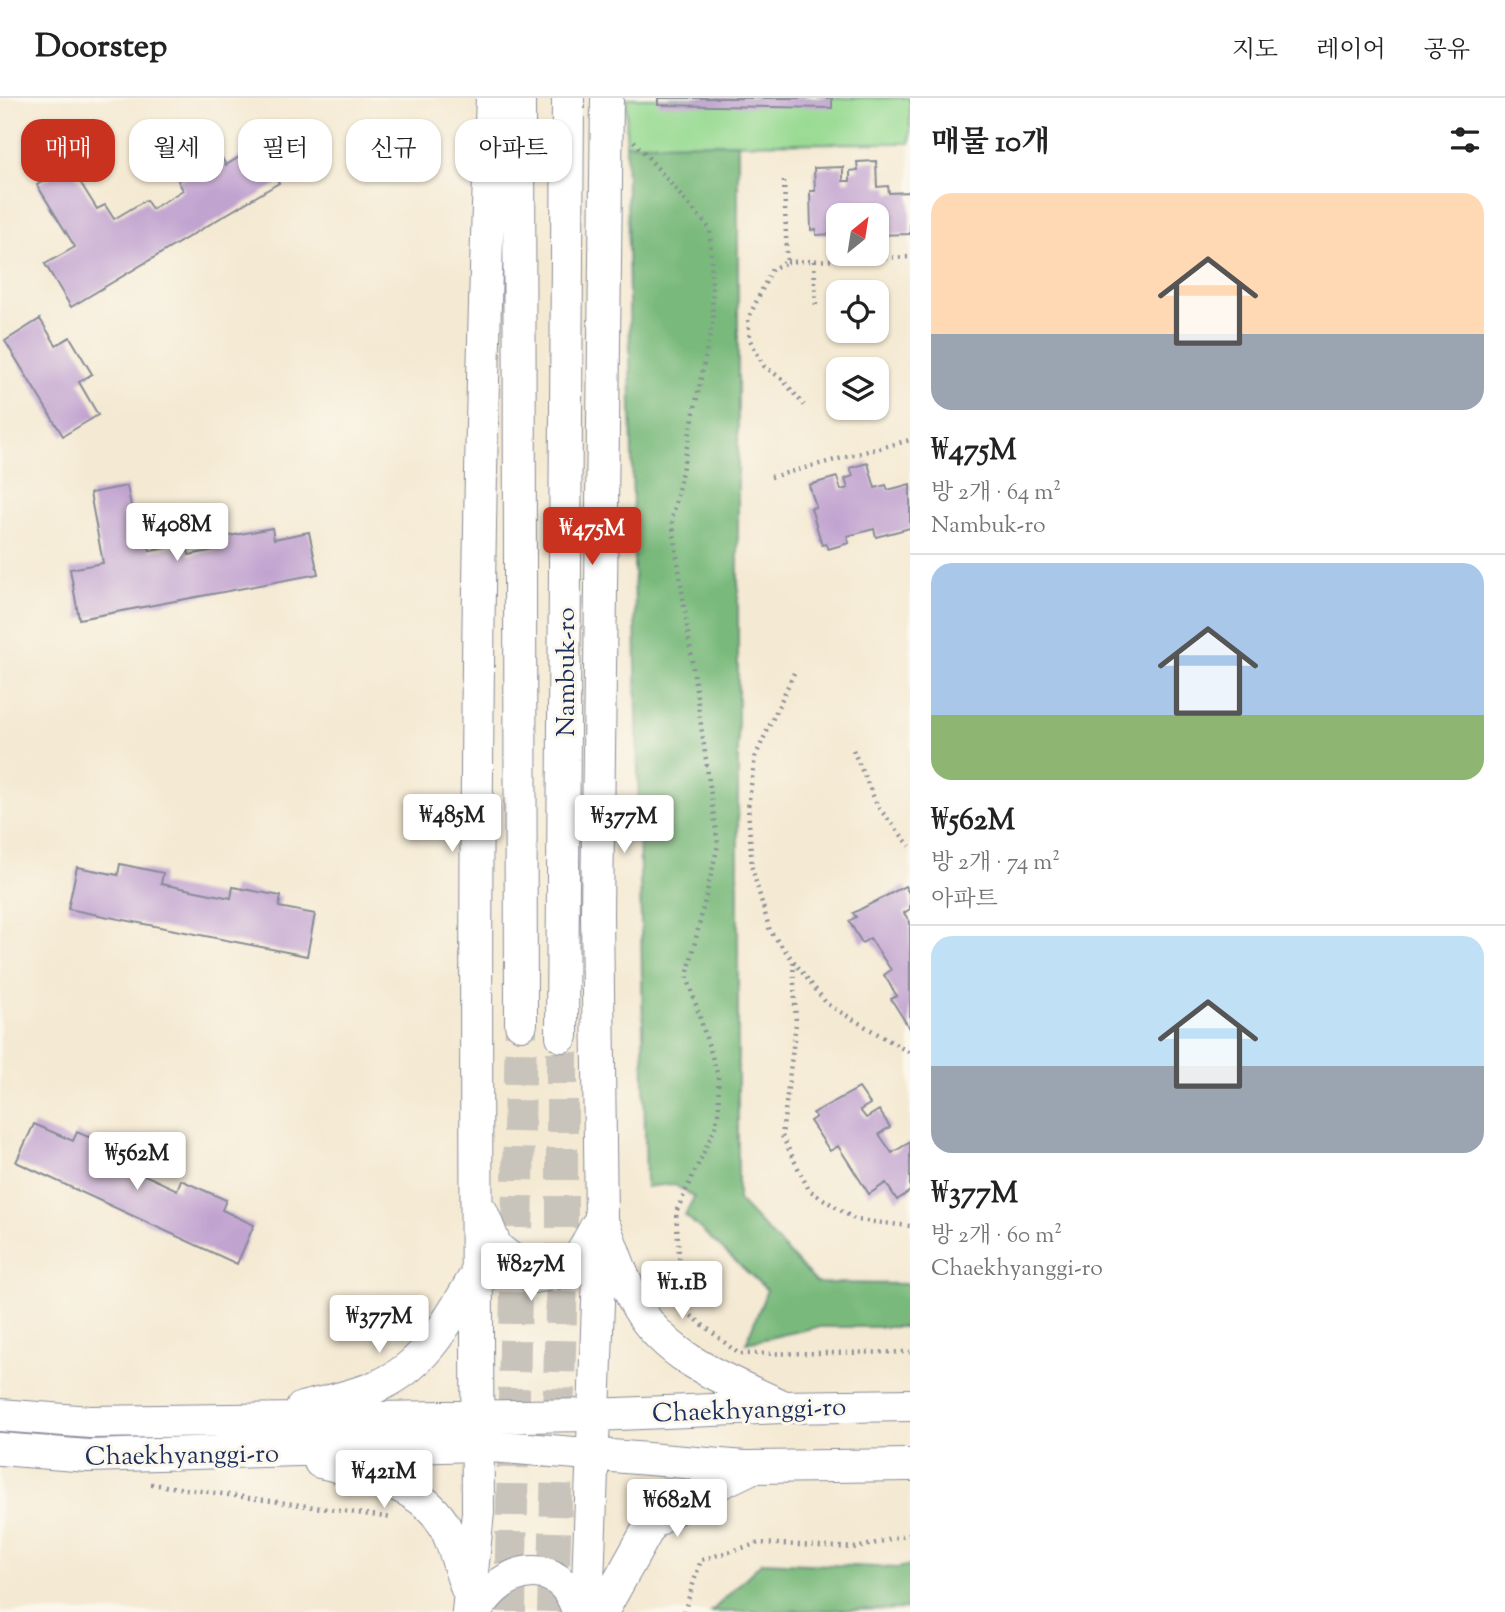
<!DOCTYPE html>
<html lang="ko">
<meta charset="utf-8">
<style>
body{margin:0;font-family:"Sorts Mill Goudy","Noto Serif KR",serif;background:#f2f2f2;color:#222;height:100vh;display:flex;flex-direction:column;font-size:26px;white-space:nowrap}
*{box-sizing:border-box;margin:0}
p{font-size:23px;color:#767676}
.icon{flex:none;width:38px;height:38px;fill:none;stroke:currentColor;stroke-width:2;stroke-linecap:round;stroke-linejoin:round}
.map{position:relative;flex:1;overflow:hidden}
.sheet{display:flex;flex-direction:column;background:#fff;width:595px}
.sheet>*{flex:none}
.hud{position:absolute;left:21px;top:21px;width:665px;height:63px;display:flex;gap:14px}
.needle{width:46px;rotate:30deg}
.controls{position:absolute;left:826px;top:105px;display:grid;gap:14px}
.controls a{display:grid;place-items:center;width:63px;height:63px;border-radius:14px;background:#fff;box-shadow:0 2px 5px #0004;font-size:35px}
.price{position:absolute;translate:-50% -60px;padding:0 16px;border-radius:7px;background:#fff;color:#222;font-size:23px;line-height:46px;filter:drop-shadow(0 2px 4px #0008)}
.price::after{content:'';position:absolute;left:50%;top:42px;width:21px;height:16px;margin-left:-10px;background:inherit;clip-path:polygon(0 0,100% 0,50% 100%)}
.price.current{background:#c8321e;color:#fff}
ul{padding:0;list-style:none}
li{display:grid;align-content:center;gap:14px;height:371px;padding:0 21px}
li+li{border-top:2px solid #e0e0e0}
li span{display:grid;place-items:center;height:217px;border-radius:21px;color:#555}
li>.icon{margin-inline-start:auto}
span .icon{width:126px;height:126px;fill:#fffc;stroke-width:1}
li b{font-size:30px}
h2{display:flex;justify-content:space-between;align-items:center;height:84px;padding:0 21px;font-size:30px}
.pill{padding:0 24px;border-radius:21px;background:#fff;box-shadow:0 2px 5px #0004;font-size:24px;line-height:63px}
.pill.current{background:#c8321e;color:#fff}
header{display:flex;align-items:center;gap:42px;box-sizing:border-box;height:98px;padding:0 35px;background:#fff;border-bottom:2px solid #e0e0e0}
header strong{font-size:33px}
nav{display:flex;gap:38px;margin-inline-start:auto;font-size:24px}
main{display:flex;flex:1;min-height:0}
.map>svg:first-child{display:block}
.green{fill:#97da92;stroke:#598478;stroke-width:2}
.forest{fill:#79ba7c;stroke:#4a746d;stroke-width:2}
.building{fill:#c1a3d0}
.lines{fill:none;stroke-linecap:round;stroke-linejoin:round}
.secondary-tunnel{stroke:#c9c4bb;stroke-width:32;stroke-dasharray:32 16;stroke-linecap:butt}
.secondary-casing{stroke:#888c98;stroke-width:34}
.path{stroke:#888c98;stroke-width:4.5;stroke-dasharray:2 5;stroke-linecap:butt}
.secondary{stroke:#fff;stroke-width:32}
.labels{text-anchor:middle;stroke-width:6;stroke-linejoin:round;paint-order:stroke}
.street-label{font-size:26px;fill:#1b2f5e;stroke:#fbf7ec}
</style>
<header>
<strong>Doorstep</strong>
<nav><a>지도</a><a>레이어</a><a>공유</a></nav>
</header>
<main>
<div class="map">
<svg width="910" height="1514" viewBox="0 0 910 1514">
<rect width="100%" height="100%" fill="#fbf7ec"/>
<filter id="ink" filterUnits="userSpaceOnUse"><feTurbulence type="fractalNoise" baseFrequency=".0143" numOctaves="2"/><feDisplacementMap in="SourceGraphic" scale="14" xChannelSelector="R" yChannelSelector="G"/><feConvolveMatrix kernelMatrix="1 2 1 2 8 2 1 2 1" color-interpolation-filters="sRGB"/></filter>
<filter id="wash" filterUnits="userSpaceOnUse"><feTurbulence type="fractalNoise" baseFrequency=".00686" numOctaves="4" result="noise"/><feDisplacementMap in="SourceGraphic" scale="28" xChannelSelector="R" yChannelSelector="G"/><feGaussianBlur stdDeviation="1.57" result="paint"/><feColorMatrix in="noise" values="0 0 0 0 0 0 0 0 0 0 0 0 0 0 0 0 0 1.4 0 .05"/><feComposite in="paint" operator="in"/></filter>
<g filter="url(#wash)">
<rect width="100%" height="100%" fill="#f4e9d2"/>
<path class="green" d="M627 0H910V45L626 46Z"/>
<path class="forest" d="M738 45V1102L817 1185 910 1186V1229H817L746 1245 767 1192 685 1117 694 1099 673 1086 646 1089 626 46Z
M762 1464 898 1470 910 1467V1511L711 1514Z"/>
<g id="blocks">
<path class="building" d="M658 0H832V10L658 7Z
M257 48 279 85 71 209 45 166 75 149 37 87 70 68 97 111 105 107 114 121 146 102 152 111 183 92 178 83 220 57 226 67Z
M876 63 877 89 888 88 889 95 910 94V136L877 137V117H838L837 136 816 137V131L811 132 810 93H815L814 70 843 69V83H850V73L858 72 857 64Z
M40 221 56 247 70 239 92 276 79 284 98 317 63 338 5 243Z
M868 365 875 390 886 387 888 392 910 386V430L876 439 874 431 847 438 849 445 828 451 826 446 822 447 811 410 816 409 809 387 837 379 841 392 848 390 845 381 853 378 850 370Z
M127 388 137 438 147 436 150 453 187 446 189 457 225 450 224 439 272 430 274 441 309 434 318 476 79 521 70 471 103 465 90 395Z
M120 766 163 775 161 786 231 800 233 789 281 798 279 809 315 816 307 858 68 811 77 769 118 777Z
M905 788 910 797V811L904 815 910 824V931L891 901 897 898 884 877 891 872 870 840 862 845 849 823 856 819 853 815Z
M859 990 870 1006 860 1012 866 1020 879 1012 890 1029 879 1036 892 1055 910 1044V1093L897 1102 886 1085 869 1096 838 1048 830 1053 810 1023 816 1019 813 1015Z
M34 1026 73 1043 77 1034 116 1051 112 1062 177 1092 181 1082 226 1102 222 1112 254 1127 237 1166 16 1064Z"/>
</g>
</g>
<g filter="url(#ink)">
<use href="#blocks" fill-opacity="0" stroke="#888c98" stroke-width="2"/>
<g class="lines">
<path class="secondary-tunnel" d="M510 1514 521 926
M553 1514 562 1176V938"/>
<defs>
<path id="secondary" d="M519 0 521 926
M562 938 568 0
M482 1114 496 1149 534 1179 572 1173 597 1127
M605 1130C615 1156 624 1185 638 1210 669 1262 726 1282 778 1306
M302 1310C327 1303 356 1298 380 1287 428 1266 451 1217 477 1175
M0 1317 90 1324 594 1317 782 1309 910 1307
M0 1351 88 1358 478 1347 745 1369 910 1367
M320 1364C362 1374 418 1385 443 1425 454 1444 459 1471 467 1491
M468 1514 478 1414C475 943 473 471 492 0
M476 1514C479 1507 484 1502 489 1496 521 1462 565 1467 578 1514
M587 1514 601 1120 597 817 607 0
M602 1514 651 1426 701 1394 751 1370"/>
</defs>
<use href="#secondary" class="secondary-casing"/>
<path class="path" d="M634 43 710 131 713 221 672 422 718 747 687 878 718 978 719 1011 715 1030 676 1114 683 1211 739 1256 910 1254
M784 83 787 164 772 171 748 221 750 242 764 268 782 281 804 307
M814 163 816 208
M787 164 910 159
M771 379 910 342
M794 575 755 659 748 709 752 770 770 833 827 906 910 955
M853 652 878 709 910 748
M793 864 796 925 782 1038 809 1092 856 1122 910 1128
M151 1386 392 1420
M684 1514 701 1462 759 1445 857 1450 910 1436"/>
<use href="#secondary" class="secondary"/>
</g>
</g>
<g class="labels">
<g class="street-label">
<text transform="translate(565 574) rotate(-90)" y="9">Nambuk-ro</text>
<text transform="translate(749 1311) rotate(-2)" y="9">Chaekhyanggi-ro</text>
<text transform="translate(182 1356) rotate(-1)" y="9">Chaekhyanggi-ro</text>
</g>
</g>
</svg>
<div class="controls">
<a><svg class="needle" viewBox="-14 -14 28 28"><path d="M0-13l5 13h-10z" fill="#e53935"/><path d="M0 13l5-13h-10z" fill="#767676"/></svg></a>
<a><svg class="icon" aria-label="locate" viewBox="0 0 24 24"><circle cx="12" cy="12" r="6"/><path d="M12 2v4M12 18v4M2 12h4M18 12h4"/></svg></a>
<a><svg class="icon" aria-label="layers" viewBox="0 0 24 24"><path d="M12 4l9 5-9 5-9-5zM3 14l9 5 9-5"/></svg></a>
</div>
<b class="price" style="left:177px;top:465px">₩408M</b>
<b class="price current" style="left:592px;top:469px">₩475M</b>
<b class="price" style="left:452px;top:756px">₩485M</b>
<b class="price" style="left:624px;top:757px">₩377M</b>
<b class="price" style="left:137px;top:1094px">₩562M</b>
<b class="price" style="left:531px;top:1205px">₩827M</b>
<b class="price" style="left:682px;top:1223px">₩1.1B</b>
<b class="price" style="left:379px;top:1257px">₩377M</b>
<b class="price" style="left:384px;top:1412px">₩421M</b>
<b class="price" style="left:677px;top:1441px">₩682M</b>
<div class="hud">
<a class="pill current">매매</a>
<a class="pill">월세</a>
<a class="pill">필터</a>
<a class="pill">신규</a>
<a class="pill">아파트</a>
</div>
</div>
<section class="sheet">
<h2>매물 10개<svg class="icon" aria-label="filters" viewBox="0 0 24 24"><path d="M4 7h16M4 17h16"/><circle cx="9" cy="7" r="2"/><circle cx="15" cy="17" r="2"/></svg></h2>
<ul>
<li><span style="background:linear-gradient(#ffd9b3 65%,#9aa5b1 0)"><svg class="icon" aria-label="home" viewBox="0 0 24 24"><path d="M3 11l9-7 9 7M6 9v11h12V9"/></svg></span><div><b>₩475M</b><p>방 2개 · 64 m²</p><p>Nambuk-ro</p></div></li>
<li><span style="background:linear-gradient(#a9c7e8 70%,#8fb573 0)"><svg class="icon" aria-label="home" viewBox="0 0 24 24"><path d="M3 11l9-7 9 7M6 9v11h12V9"/></svg></span><div><b>₩562M</b><p>방 2개 · 74 m²</p><p>아파트</p></div></li>
<li><span style="background:linear-gradient(#bfe0f5 60%,#9aa5b1 0)"><svg class="icon" aria-label="home" viewBox="0 0 24 24"><path d="M3 11l9-7 9 7M6 9v11h12V9"/></svg></span><div><b>₩377M</b><p>방 2개 · 60 m²</p><p>Chaekhyanggi-ro</p></div></li>
</ul>
</section>
</main>
